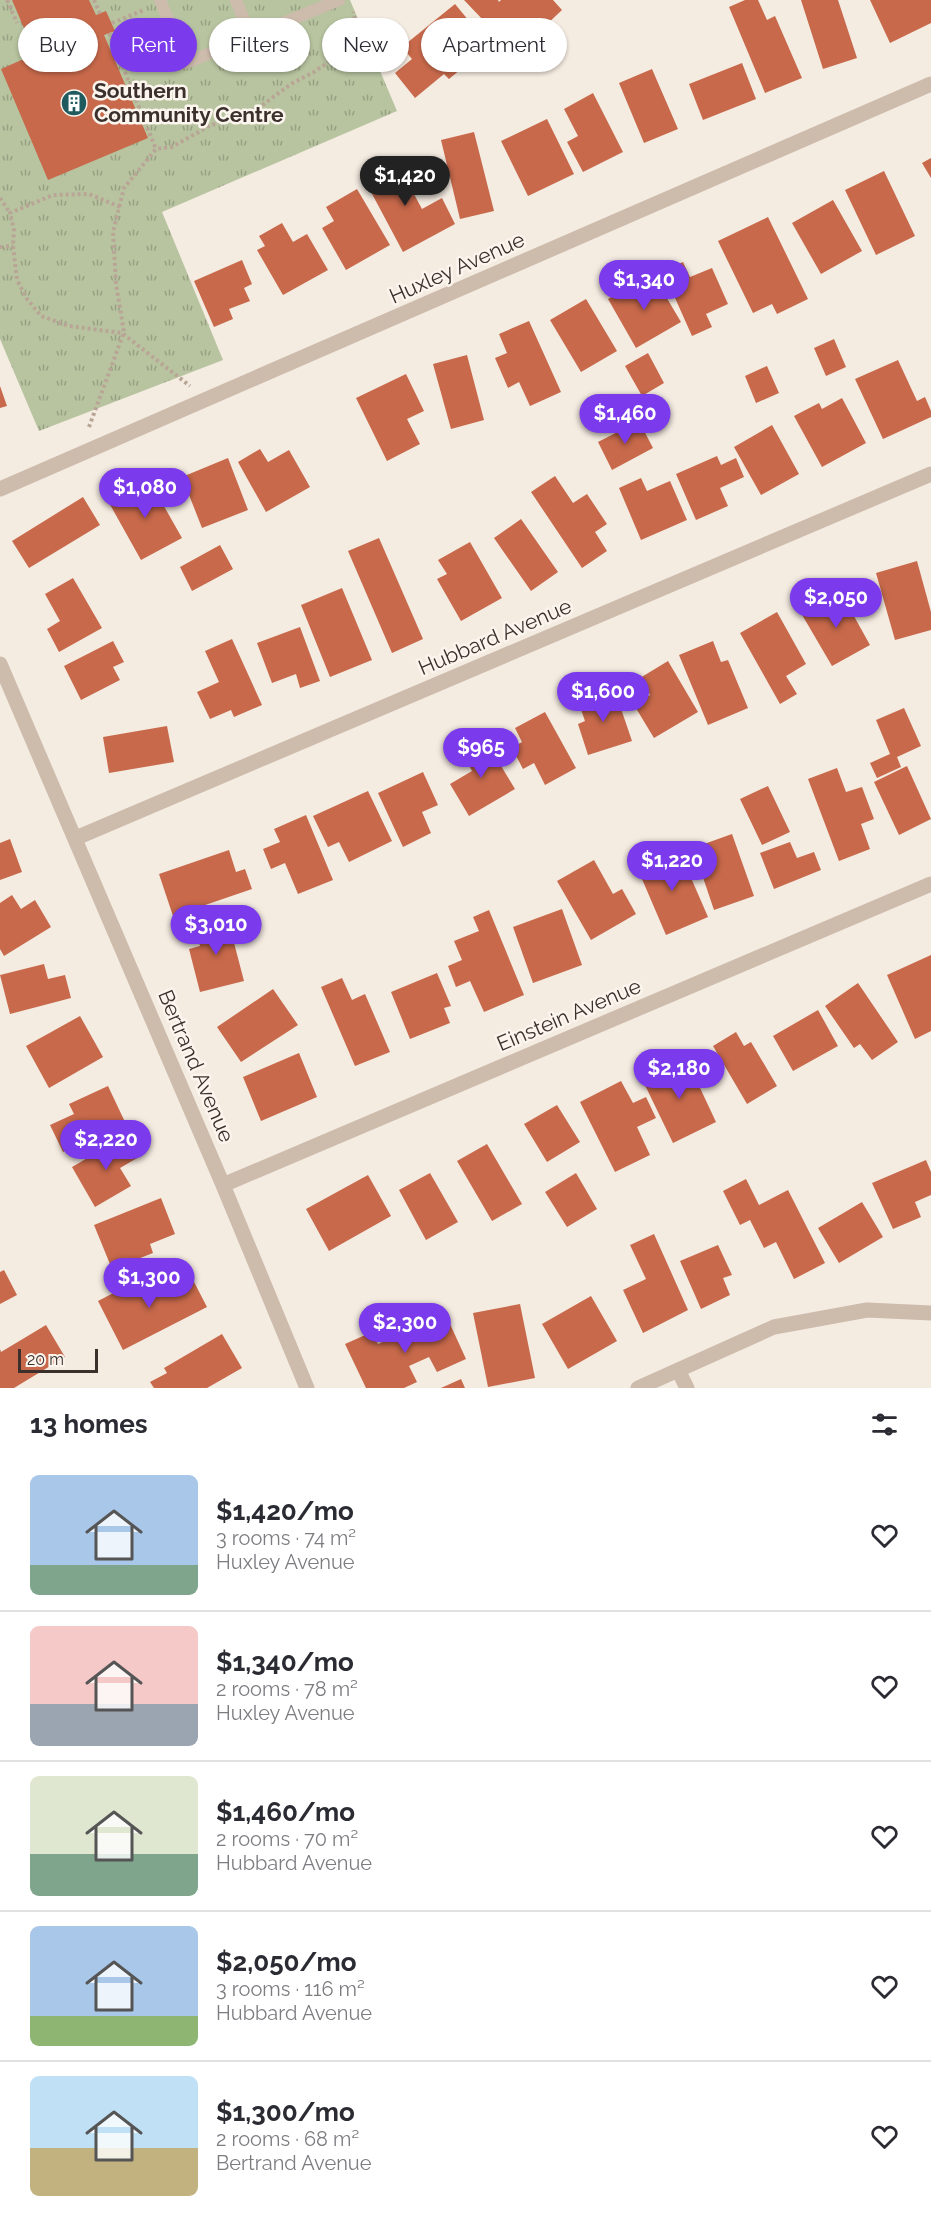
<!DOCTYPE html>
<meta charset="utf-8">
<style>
body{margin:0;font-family:Raleway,sans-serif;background:#f7f7f7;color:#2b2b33;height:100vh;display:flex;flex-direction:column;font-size:22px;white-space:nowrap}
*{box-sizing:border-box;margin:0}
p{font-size:20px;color:#7c7c81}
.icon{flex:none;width:33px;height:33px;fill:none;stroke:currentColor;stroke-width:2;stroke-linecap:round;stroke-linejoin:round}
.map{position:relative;height:1388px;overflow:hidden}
.sheet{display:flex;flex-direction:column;background:#fff;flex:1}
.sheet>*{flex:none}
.guide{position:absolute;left:18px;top:18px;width:600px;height:54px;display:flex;gap:12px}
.scale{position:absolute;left:18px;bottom:15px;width:80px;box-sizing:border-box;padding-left:6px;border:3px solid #3b302b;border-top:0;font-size:16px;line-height:21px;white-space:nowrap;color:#3b302b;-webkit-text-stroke:4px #fbf5ee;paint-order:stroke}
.price{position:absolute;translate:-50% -51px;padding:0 14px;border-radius:21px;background:#7c3aed;color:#fff;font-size:20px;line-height:39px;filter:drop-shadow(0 2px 3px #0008)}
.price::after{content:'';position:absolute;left:50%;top:36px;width:18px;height:14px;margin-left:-9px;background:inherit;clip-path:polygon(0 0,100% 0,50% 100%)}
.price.current{background:#222;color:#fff}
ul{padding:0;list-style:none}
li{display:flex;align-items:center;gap:18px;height:150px;padding:0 30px}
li+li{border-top:2px solid #e1e1e2}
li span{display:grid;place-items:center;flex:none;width:168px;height:120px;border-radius:9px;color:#555}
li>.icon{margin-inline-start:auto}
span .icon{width:72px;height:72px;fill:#fffc;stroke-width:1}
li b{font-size:26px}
h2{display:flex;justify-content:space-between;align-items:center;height:72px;padding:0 30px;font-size:26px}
.pill{padding:0 21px;border-radius:27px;background:#fff;box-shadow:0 2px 4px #0004;font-size:21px;line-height:54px}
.pill.current{background:#7c3aed;color:#fff}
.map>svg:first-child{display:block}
.park{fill:url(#park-tufts)}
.building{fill:#c8694b}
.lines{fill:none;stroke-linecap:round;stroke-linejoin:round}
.path{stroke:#b9a596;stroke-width:4;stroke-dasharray:3 3;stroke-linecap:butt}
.lane{stroke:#cdbbac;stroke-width:12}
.street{stroke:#cdbbac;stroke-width:15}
.labels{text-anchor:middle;stroke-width:5;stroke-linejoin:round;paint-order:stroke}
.poi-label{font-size:21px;font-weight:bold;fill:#3b302b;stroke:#fbf5ee;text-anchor:start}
.street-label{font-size:21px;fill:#3b302b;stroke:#fbf5ee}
</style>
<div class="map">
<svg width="931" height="1388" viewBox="0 0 931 1388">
<defs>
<pattern id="park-tufts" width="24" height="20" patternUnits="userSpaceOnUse" patternTransform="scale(1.5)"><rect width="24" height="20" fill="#b8c4a0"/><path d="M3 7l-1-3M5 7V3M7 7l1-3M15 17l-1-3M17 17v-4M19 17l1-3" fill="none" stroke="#97a083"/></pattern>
</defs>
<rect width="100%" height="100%" fill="#f4ebe1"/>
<path class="park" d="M0 0H350L397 111 162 212 223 360 39 431 0 339Z"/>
<path class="building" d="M12 0H89L96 15 106 11 115 31 104 35 148 138 48 180 1 69 35 54Z
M464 0H498L499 2 501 0H553L562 10 528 42 518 31 505 43Z
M745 0H758L767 20 775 16 802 78 765 93 729 7Z
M801 0H838L857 58 823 69Z
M870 0H931V23L890 43Z
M455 4 479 33 457 52 467 64 449 79 444 74 415 98 395 73 412 59 402 47Z
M742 63 756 99 703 120 689 84Z
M652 69 678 129 644 143 619 83Z
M593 93 623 152 583 172 567 142 578 136 564 109Z
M547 119 574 174 528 196 501 141Z
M474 132 494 211 460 219 441 140Z
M394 157 422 209 442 198 455 224 403 252 362 175Z
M931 158V178L922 163Z
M884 171 915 236 876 255 845 190Z
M357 189 390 245 346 270 322 228 334 221 326 207Z
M833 200 862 251 821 274 792 223Z
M768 217 808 299 777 314 772 304 753 313 718 241Z
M282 223 293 242 307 234 328 270 283 295 257 250 265 246 259 236Z
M242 260 252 284 244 288 250 301 229 309 233 319 214 327 194 281Z
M683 262 690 277 712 268 728 304 706 314 712 327 692 336 663 271Z
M652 273 681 322 636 348 608 299Z
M586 299 617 351 581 372 550 320Z
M529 321 561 392 530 406 519 382 508 388 495 358 507 353 499 334Z
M834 339 846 367 826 376 814 348Z
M648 353 664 383 642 396 625 366Z
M467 355 484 420 451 429 433 364Z
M898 360 917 401 925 397 931 411V417L883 439 855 379Z
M767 366 779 393 756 403 745 376Z
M406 374 424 411 407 419 420 444 387 461 356 398Z
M0 386 7 406 0 408Z
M842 398 866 443 822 467 794 416 819 403 822 409Z
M639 421 653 448 612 470 598 442Z
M772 425 799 474 761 495 734 447Z
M260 449 268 462 289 450 310 487 266 512 238 462Z
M717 456 721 465 736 458 744 477 720 488 728 506 696 520 676 474Z
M228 458 248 510 202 528 182 477Z
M555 476 573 503 587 494 607 524 595 532 607 551 582 568 531 492Z
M148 478 182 538 141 560 108 501Z
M641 478 647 491 670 481 687 520 641 540 619 488Z
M83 497 100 525 29 568 12 541Z
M521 519 558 572 531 591 494 538Z
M379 538 423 639 392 653 348 551Z
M470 542 502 598 461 621 437 579 447 574 438 560Z
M220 545 233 569 192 591 180 567Z
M917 561 931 612V630L895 640 876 573Z
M73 578 102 628 59 652 47 629 60 621 45 594Z
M342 588 372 660 330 677 301 605Z
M840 591 870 645 832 666 801 613Z
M777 612 806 664 786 676 797 694 780 704 740 633Z
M300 627 320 681 300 688 296 674 272 683 257 643Z
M232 639 262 705 234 717 231 710 210 719 197 692 219 682 205 651Z
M113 641 124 662 113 667 120 680 81 700 64 666Z
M713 641 721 662 728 660 748 708 708 725 679 655Z
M668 661 698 712 654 738 634 705 650 695 640 678Z
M614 688 632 741 588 755 578 724 585 721 578 701Z
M904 708 921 746 897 757 901 767 877 778 870 763 890 754 876 720Z
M545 712 576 768 545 785 534 763 523 769 512 748 522 742 515 728Z
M167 726 174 762 109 773 103 737Z
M484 738 515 789 469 816 450 784 472 771 461 751Z
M907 766 931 819 899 835 874 782Z
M837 768 846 792 862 787 874 819 861 824 870 849 839 861 808 779Z
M423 772 438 805 422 812 431 833 403 847 378 793Z
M768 786 790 832 762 845 740 799Z
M368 791 392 841 349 862 339 842 328 847 313 816Z
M306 815 333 880 298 894 285 863 271 869 263 849 280 842 274 829Z
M732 834 754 896 714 910 693 848Z
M10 839 22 872 0 880V843Z
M790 842 797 858 814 852 821 870 774 889 760 853Z
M229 850 236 872 245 869 252 889 173 916 159 874Z
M670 850 678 867 685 864 708 917 666 935 636 865Z
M594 860 613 894 622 889 636 914 591 940 557 881Z
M12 895 21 909 35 900 51 927 4 956 0 949V903Z
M562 909 582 965 533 983 513 927Z
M489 910 524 995 484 1012 470 981 456 987 448 966 462 960 454 941 479 931 473 917Z
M227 916 244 981 200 992 189 949 200 946 194 924Z
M931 955V1031L915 1039 887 975Z
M44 964 48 979 65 975 71 998 10 1014 0 975Z
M437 973 451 1006 444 1008 450 1023 410 1039 391 992Z
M342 978 352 1000 365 994 390 1052 355 1066 321 987Z
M858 983 898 1042 872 1060 860 1044 854 1048 825 1006Z
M273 989 298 1025 241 1062 217 1027Z
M818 1010 838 1046 793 1071 773 1036Z
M80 1016 103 1057 49 1088 26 1046Z
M736 1032 744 1046 751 1042 777 1086 747 1104 713 1046Z
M299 1053 317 1097 261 1121 243 1077Z
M686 1058 716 1122 673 1143 642 1079Z
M621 1081 633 1103 646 1097 656 1118 637 1127 650 1155 615 1172 580 1102Z
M108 1086 125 1122 63 1152 50 1125 74 1114 69 1104Z
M557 1105 580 1142 547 1162 524 1124Z
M127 1135 139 1157 120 1168 131 1186 95 1207 72 1167Z
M487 1144 522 1204 492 1221 457 1161Z
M926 1160 931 1172V1195L915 1202 921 1217 893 1229 872 1183Z
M430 1173 458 1222 426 1240 399 1190Z
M576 1173 597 1209 567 1227 545 1192Z
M368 1175 391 1216 329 1251 306 1209Z
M746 1179 759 1205 788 1190 825 1263 794 1279 776 1242 764 1248 750 1220 740 1225 723 1191Z
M161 1198 175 1234 150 1244 153 1253 112 1269 94 1225Z
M862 1202 883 1237 839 1263 818 1228Z
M654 1234 688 1310 643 1333 623 1290 646 1279 630 1245Z
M718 1245 732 1275 723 1278 730 1295 701 1309 680 1261Z
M4 1270 17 1295 0 1304V1272Z
M150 1274 162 1296 193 1280 207 1307 123 1350 98 1301Z
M591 1296 617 1341 568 1369 542 1324Z
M520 1304 535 1378 488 1387 473 1313Z
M445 1313 466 1359 437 1372 429 1357 409 1366 417 1382 404 1388H366L345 1344 372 1332 378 1344Z
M46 1325 65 1357 14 1388H0V1349L1 1352Z
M222 1334 242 1368 207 1388H154L150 1382 167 1373 164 1368Z
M461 1379 465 1388H441Z"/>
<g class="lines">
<path class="path" d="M7 0 17 23
M94 0 100 14
M112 23 144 10
M109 33 156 149
M0 198 10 213
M120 207 89 194 53 195 10 213 14 230 13 246 17 280 27 299 41 316 69 326 122 333 190 386
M0 247 13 246
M89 427 124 332 116 284 113 232 124 188 156 149 172 147 209 126 257 109 291 84 314 72 343 52 360 36 353 12"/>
<path class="lane" d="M160 0 186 63 339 0
M236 0 250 35"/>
<path class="street" d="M0 489 931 84
M0 664 223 1185 307 1388
M76 838 931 474
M223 1185 931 884
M678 1370 687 1388
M638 1388 774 1327 867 1310 931 1313"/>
</g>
<defs>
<symbol id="building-disc" viewBox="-11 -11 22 22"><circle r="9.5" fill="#1f5a5e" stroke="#fbf5ee"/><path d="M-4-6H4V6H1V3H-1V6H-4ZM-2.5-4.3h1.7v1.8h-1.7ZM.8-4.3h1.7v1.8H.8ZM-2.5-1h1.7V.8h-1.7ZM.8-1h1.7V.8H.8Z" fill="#fff"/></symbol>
</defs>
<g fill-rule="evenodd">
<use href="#building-disc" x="59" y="88" width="30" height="30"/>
</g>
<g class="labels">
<g class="poi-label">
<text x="94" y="98">Southern<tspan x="94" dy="24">Community Centre</tspan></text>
</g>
<g class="street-label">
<text transform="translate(457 268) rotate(-24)" y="7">Huxley Avenue</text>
<text transform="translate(495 637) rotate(-23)" y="7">Hubbard Avenue</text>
<text transform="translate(569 1015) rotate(-23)" y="7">Einstein Avenue</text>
<text transform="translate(196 1066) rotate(67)" y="7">Bertrand Avenue</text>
</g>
</g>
</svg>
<div class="scale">20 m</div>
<b class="price current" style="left:405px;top:207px">$1,420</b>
<b class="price" style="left:644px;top:311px">$1,340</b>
<b class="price" style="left:625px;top:445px">$1,460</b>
<b class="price" style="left:145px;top:519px">$1,080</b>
<b class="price" style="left:836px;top:629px">$2,050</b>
<b class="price" style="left:603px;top:723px">$1,600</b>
<b class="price" style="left:481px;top:779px">$965</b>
<b class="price" style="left:672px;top:892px">$1,220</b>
<b class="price" style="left:216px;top:956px">$3,010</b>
<b class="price" style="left:679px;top:1100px">$2,180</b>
<b class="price" style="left:106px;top:1171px">$2,220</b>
<b class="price" style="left:149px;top:1309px">$1,300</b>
<b class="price" style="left:405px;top:1354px">$2,300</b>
<div class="guide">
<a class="pill">Buy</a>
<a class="pill current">Rent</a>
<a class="pill">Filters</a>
<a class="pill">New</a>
<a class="pill">Apartment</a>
</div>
</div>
<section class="sheet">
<h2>13 homes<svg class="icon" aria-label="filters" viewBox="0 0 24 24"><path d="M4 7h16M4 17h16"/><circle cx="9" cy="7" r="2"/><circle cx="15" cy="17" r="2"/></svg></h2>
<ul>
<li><span style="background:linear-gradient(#a9c7e8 75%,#7fa58c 0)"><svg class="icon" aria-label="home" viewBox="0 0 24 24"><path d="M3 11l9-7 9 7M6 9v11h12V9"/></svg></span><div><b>$1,420/mo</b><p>3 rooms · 74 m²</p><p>Huxley Avenue</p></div><svg class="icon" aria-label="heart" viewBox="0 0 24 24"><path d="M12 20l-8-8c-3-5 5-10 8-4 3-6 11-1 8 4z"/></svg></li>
<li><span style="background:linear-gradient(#f6c9c9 65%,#9aa5b1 0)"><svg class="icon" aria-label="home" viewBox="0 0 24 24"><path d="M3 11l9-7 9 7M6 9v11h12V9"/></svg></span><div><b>$1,340/mo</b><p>2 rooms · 78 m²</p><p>Huxley Avenue</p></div><svg class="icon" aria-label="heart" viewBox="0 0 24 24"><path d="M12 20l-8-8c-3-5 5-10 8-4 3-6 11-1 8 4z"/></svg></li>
<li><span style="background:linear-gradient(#dfe7d0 65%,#7fa58c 0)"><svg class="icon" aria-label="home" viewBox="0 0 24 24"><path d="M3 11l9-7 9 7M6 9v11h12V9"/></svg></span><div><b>$1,460/mo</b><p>2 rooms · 70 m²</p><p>Hubbard Avenue</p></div><svg class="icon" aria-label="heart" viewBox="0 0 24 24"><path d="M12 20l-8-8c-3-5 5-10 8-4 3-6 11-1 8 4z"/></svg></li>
<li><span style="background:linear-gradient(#a9c7e8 75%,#8fb573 0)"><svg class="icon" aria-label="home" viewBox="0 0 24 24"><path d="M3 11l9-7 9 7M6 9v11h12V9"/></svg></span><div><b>$2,050/mo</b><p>3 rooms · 116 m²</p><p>Hubbard Avenue</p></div><svg class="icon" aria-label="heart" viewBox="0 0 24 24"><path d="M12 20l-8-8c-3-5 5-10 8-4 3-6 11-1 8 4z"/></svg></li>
<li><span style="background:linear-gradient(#bfe0f5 60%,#c2b280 0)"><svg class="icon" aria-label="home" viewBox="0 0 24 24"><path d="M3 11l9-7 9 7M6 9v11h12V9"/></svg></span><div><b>$1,300/mo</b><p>2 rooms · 68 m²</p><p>Bertrand Avenue</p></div><svg class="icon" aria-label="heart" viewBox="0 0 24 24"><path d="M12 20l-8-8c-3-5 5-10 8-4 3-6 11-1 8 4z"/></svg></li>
</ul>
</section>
